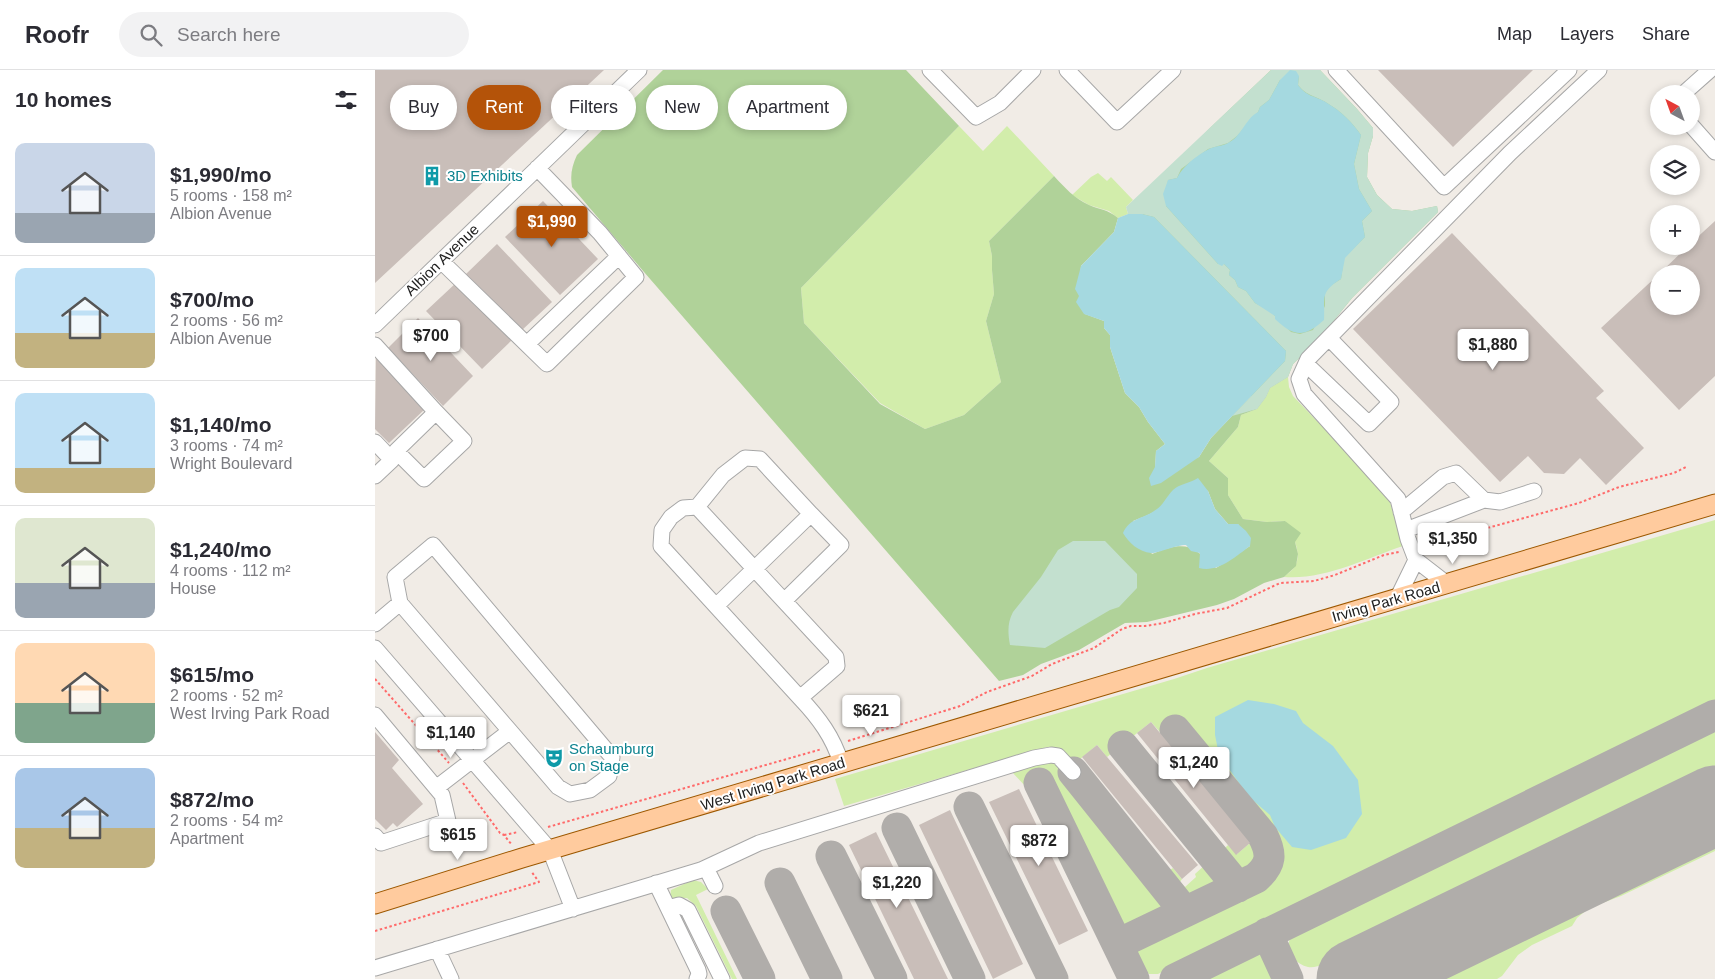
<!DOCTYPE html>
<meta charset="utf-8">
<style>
body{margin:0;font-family:Arial,sans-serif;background:#f2f2f3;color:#2b2b33;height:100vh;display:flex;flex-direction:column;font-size:19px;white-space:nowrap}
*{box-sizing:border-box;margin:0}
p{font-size:16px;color:#7c7c81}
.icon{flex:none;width:28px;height:28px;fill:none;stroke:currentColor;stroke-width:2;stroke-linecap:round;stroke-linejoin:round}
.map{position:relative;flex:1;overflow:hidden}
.details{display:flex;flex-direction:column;background:#fff;width:375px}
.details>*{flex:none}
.guide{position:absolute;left:15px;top:15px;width:475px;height:45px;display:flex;gap:10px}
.needle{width:32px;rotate:319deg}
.buttons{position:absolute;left:1275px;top:15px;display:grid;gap:10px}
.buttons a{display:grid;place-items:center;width:50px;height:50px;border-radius:50%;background:#fff;box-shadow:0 2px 8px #0003;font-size:25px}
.price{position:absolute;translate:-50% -42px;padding:0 11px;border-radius:5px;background:#fff;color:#222;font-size:16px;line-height:32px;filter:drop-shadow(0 1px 2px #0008)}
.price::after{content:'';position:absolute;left:50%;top:30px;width:15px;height:11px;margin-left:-8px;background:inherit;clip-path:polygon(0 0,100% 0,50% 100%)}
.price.on{background:#b45309;color:#fff}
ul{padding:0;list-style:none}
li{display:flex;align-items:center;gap:15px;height:125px;padding:0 15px}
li+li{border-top:1px solid #e1e1e2}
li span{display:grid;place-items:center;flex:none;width:140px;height:100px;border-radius:10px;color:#555}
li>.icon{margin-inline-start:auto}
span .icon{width:60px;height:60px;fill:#fffc;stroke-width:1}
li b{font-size:21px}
h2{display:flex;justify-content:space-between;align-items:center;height:60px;padding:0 15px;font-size:21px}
.chip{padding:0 18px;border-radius:22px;background:#fff;box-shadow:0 2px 8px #0003;font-size:18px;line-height:45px}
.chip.on{background:#b45309;color:#fff}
header{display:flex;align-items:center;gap:30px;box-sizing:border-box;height:70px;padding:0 25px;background:#fff;border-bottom:1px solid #e1e1e2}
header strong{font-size:24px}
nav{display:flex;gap:28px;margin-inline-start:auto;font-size:18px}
.search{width:350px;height:45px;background:#f2f2f3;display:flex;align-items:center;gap:12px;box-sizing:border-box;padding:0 18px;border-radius:28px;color:#7c7c81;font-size:19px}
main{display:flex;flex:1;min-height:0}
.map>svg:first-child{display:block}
.grass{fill:#d2edab}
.forest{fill:#b0d299;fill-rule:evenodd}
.wetland{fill:#c3e0cf;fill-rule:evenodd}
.water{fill:#a5d9e0}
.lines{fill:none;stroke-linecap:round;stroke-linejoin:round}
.taxiway{stroke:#b0adaa;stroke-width:31}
.runway{stroke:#b0adaa;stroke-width:79}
.building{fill:#c9beb9}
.minor-casing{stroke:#a7a7a7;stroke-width:17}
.major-casing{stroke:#9d5800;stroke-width:21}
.path{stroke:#ff6a6a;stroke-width:2;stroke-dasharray:2.5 2.5;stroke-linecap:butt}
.minor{stroke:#fff;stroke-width:15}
.major{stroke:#ffcb9e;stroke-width:19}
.labels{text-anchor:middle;stroke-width:4;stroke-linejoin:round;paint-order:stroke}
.culture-label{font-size:15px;fill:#0d838f;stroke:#fff;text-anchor:start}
.street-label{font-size:15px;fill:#202020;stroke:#fff}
</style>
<header>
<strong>Roofr</strong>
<div class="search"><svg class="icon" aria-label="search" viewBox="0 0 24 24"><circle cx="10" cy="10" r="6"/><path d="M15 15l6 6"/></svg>Search here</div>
<nav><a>Map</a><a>Layers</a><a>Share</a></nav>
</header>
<main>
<section class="details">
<h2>10 homes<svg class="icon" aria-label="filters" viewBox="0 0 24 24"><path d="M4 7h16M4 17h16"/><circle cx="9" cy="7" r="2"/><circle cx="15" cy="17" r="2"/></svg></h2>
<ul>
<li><span style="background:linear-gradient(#c9d6e8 70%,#9aa5b1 0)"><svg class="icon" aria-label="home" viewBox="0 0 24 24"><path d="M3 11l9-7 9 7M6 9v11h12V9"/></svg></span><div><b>$1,990/mo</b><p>5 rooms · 158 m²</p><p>Albion Avenue</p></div></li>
<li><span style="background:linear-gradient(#bfe0f5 65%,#c2b280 0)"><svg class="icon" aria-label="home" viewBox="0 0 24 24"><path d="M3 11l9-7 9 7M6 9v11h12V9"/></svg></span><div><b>$700/mo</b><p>2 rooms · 56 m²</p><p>Albion Avenue</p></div></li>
<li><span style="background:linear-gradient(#bfe0f5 75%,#c2b280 0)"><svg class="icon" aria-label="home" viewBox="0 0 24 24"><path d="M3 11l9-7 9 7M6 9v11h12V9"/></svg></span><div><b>$1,140/mo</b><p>3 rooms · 74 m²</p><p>Wright Boulevard</p></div></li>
<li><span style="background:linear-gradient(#dfe7d0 65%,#9aa5b1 0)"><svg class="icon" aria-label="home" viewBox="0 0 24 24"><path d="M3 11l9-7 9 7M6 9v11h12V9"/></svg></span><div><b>$1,240/mo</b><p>4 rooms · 112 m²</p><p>House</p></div></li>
<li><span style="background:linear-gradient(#ffd9b3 60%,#7fa58c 0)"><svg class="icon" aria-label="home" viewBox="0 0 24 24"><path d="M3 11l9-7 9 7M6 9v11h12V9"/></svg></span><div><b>$615/mo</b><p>2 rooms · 52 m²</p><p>West Irving Park Road</p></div></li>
<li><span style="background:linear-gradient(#a9c7e8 60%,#c2b280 0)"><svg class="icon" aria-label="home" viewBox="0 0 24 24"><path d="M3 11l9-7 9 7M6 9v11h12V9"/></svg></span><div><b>$872/mo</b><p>2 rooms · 54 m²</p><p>Apartment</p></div></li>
</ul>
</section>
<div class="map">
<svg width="1340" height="909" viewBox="0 0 1340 909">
<rect width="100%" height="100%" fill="#f1ece6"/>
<path class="grass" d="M584 56 608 81 632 56 679 106 614 171 617 186V200L619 224 611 251 626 312 589 345 550 359 505 333 429 253 426 218Z
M723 103 732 111 736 107 758 130 751 137 753 144 743 148 734 141 714 135 697 125 716 107Z
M913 307 914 317 918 326 1007 419 1015 432 1028 476C989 489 950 510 909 507 912 504 918 500 920 496 928 482 916 463 910 451L892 452 868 449 853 425V408L834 391 863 357 866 345 882 339 891 327 895 318Z
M1340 450V635L783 904H774L763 896 760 885 763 879 773 870 874 822 890 812 900 801 903 791 902 776 874 727 802 649 785 662 776 652 732 687 722 675 698 695C690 686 686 678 672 677L469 736 460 709 799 609 832 598Z
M1340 658V705L949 894C944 896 938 898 933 897 915 893 906 872 922 860Z
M679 692 795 832C795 836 795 840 791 843 782 851 765 858 753 860L746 855 740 846 673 705 651 717 637 702 662 693Z
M877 764C885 772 890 781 888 792L879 801 868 806C858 801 851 792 845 783L853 775 862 784 875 773 872 769Z
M1340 765V781L1246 826 1214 838 1202 848 1197 856 1157 875 1143 885 1127 906 1122 909H1043Z
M832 793 842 798 847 811 843 817 819 831 816 832C805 828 782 806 798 798L807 809 805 812 810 817 821 807 820 804Z
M318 810 326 812 333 819 321 825 362 909H357L321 836 312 828H295L296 820Z
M879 882C894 882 900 896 897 909H823Z"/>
<path class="forest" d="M288 0H531L584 56 426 218 429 253 505 334 550 359 589 345 626 312 611 251 619 224 617 200V186L614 171 679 106C690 118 699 128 714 135 726 140 732 139 743 148L739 162 706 196 704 227 710 244 729 251V258L735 265V277L750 323 764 337 773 352 790 374 781 381 780 401 824 387 836 368 876 326 767 144H753L835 58 896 0H945L982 39 998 58V66L993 83 992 107 1002 125 1017 139 1037 141 1062 136 1063 142 977 228 944 269 918 294 913 307 895 318 891 327 882 339 866 345 863 357 834 391 853 408V425L868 449 892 452 910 451 926 463 920 472 923 484 921 496 909 507 889 513 859 529 842 535 772 552 750 553 704 580 666 594 648 605 624 611 269 202 197 117C195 104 197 96 202 85ZM815 413 833 421 840 439 853 454H863L875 476 841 498C817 475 811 470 777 484L758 451C765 448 774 445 781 441 797 430 792 420 815 413Z"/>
<path class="wetland" d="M896 0H945L982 39 998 58V66L993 83 992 107 1002 125 1017 139 1037 141 1062 136 1063 142 977 228 944 269 918 294 913 307 895 318 891 327 882 339 857 346 910 291 911 281 779 147 767 144H753L751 137ZM924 6 923 15C933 27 940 25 952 33 966 41 977 52 986 65L979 94 984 119 997 141 987 151 990 167 969 188 966 209 955 216 950 223V236L938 260 925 264 916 262 895 241 880 233 871 221 863 217 860 210 854 205 855 200 849 194H843L791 136 793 110 802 108 806 99 833 79 853 73 862 66 883 42 885 37 894 30 905 10Z
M698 471H730L762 504V518L744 537 735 540 670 578 635 575C633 564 632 553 638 542L666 507 683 480Z"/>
<path class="water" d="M915 0 921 1 924 6 923 15C933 28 940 25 952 33 966 41 977 52 986 65L979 94 984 119 997 141 987 151 990 167 970 188 966 209C945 222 950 227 949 250 929 268 919 267 900 249V246L880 233 871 221 863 217 860 210 854 205 855 200 849 194 847 196 843 194 791 136 788 124 793 110 802 108C808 96 822 85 834 79 840 76 848 76 853 73 867 66 870 49 883 42L885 37 894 30 905 10Z
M753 144H767L779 147 911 281 910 291 836 368 824 387 786 413 776 416 774 408 780 397 781 381 790 374 773 352 764 337 750 323 735 277V265L729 258V251L709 244 701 232 704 226 700 219 706 196 739 162 743 148Z
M823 408 833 421 840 439 853 454H863L871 461 876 468 875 476C860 487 843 503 824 498L825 483 816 481 811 475C801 475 781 484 776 483 764 482 754 473 748 463 755 448 767 449 779 441 788 436 791 427 798 420 804 414 815 413 823 408Z
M873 630 899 634 921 641 928 653 958 676 983 710 987 744 971 768 936 780 917 777 900 757 895 745 874 727 844 685 840 665V647Z"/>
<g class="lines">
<path class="taxiway" d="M748 676 863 817
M698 702 810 842
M664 713 759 909
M594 737 678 909
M522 758 595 909
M456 786 517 909
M405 813 452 909
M351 841 385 909
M892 863 913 909
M743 874 881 808C897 794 897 784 888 766L800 660
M800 909 1340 645"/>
<path class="runway" d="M981 909 1340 735"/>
</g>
<path class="building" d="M0 0H229L0 213Z
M1003 0H1158L1078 77Z
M168 131 223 189 185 225 130 167Z
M1340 151V306L1304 340 1226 258 1284 204V236H1316V204H1284L1313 176H1316V173Z
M1077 163 1229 321 1221 328 1269 378 1231 415 1205 388 1189 404 1169 403 1153 386 1125 412 978 259Z
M122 174 177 232 146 261 91 204Z
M82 212 137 270 107 299 51 241Z
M43 248 98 306 68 336 13 278Z
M1 287 50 339 14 373 0 359Z
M776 652 875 773 861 785 762 663Z
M0 662 24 690 17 698 48 734 22 757 18 753 11 760 0 749Z
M722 675 823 795 807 809 707 687Z
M644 719 713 861 684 875 614 732Z
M575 740 648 894 618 909 544 755Z
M501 762 573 909H539L474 775Z"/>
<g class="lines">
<defs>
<path id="minor" d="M555 0 601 47 625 33 658 0
M692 0 742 52 798 0
M961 0 1069 117 1194 0
M1308 24 1335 0
M1316 55 1340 82
M66 191 172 294 261 207 225 163 162 98
M0 255 264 0
M152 274 244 186
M0 275 61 342 21 381 49 409 89 371 61 342
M931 294 994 354 1016 332 954 268
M0 372 17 390 0 406
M322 437 348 405 370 388 385 389 436 444
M1026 442 1068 407 1081 403 1109 430 1125 432 1159 421
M1031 460 1109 430
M1072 514 1041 490 1033 469 1023 429 929 324 924 309 933 289 1135 83 1224 0
M1022 529 1041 490
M25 533 20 507 58 475 237 687 234 706 215 720 195 724 183 717 135 661
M341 536 436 444 466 475 409 531
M0 554 25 533 135 661 61 718
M0 578 175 780 198 839
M425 628 462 596 461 587 322 437 308 438 296 447 287 460 286 476 425 628C444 648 458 667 466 693
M0 645 67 725 73 751 6 773 0 766
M331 798 340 816
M281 813 323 900 324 904 322 909
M293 838 304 835 313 840 347 909
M62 879 76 909
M0 898 326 800 384 773 659 688 676 685 683 686 698 702"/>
<path id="major" d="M0 834 147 788 1340 434"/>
</defs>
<use href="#minor" class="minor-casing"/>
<use href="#major" class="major-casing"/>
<path class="path" d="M1050 475 1204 433 1244 417 1299 403 1311 397
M0 609 74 693
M473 671 585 636 612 622 657 606 677 594 719 578 747 559 756 556H770L789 553 820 544 852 538 905 513 939 511 960 505 1009 485 1024 482
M88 713 125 763 129 765 137 775
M173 757 447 679
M129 765 143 762
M0 861 164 812 156 801"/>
<use href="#minor" class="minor"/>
<use href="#major" class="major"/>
</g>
<defs>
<symbol id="building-bare" viewBox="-9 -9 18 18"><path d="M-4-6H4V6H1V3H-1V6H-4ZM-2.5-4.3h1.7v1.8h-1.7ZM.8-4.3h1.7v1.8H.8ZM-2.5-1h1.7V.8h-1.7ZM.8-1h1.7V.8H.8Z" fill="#0f9aa8" stroke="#fff" stroke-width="2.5" paint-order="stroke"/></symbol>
<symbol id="theatre-bare" viewBox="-9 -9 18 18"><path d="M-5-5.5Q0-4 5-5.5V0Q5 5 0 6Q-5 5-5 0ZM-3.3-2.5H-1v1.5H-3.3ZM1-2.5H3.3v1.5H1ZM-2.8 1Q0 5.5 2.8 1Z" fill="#0f9aa8" stroke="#fff" stroke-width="2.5" paint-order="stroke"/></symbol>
</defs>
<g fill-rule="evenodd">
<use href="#building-bare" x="43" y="92" width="28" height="28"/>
<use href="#theatre-bare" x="165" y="674" width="28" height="28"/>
</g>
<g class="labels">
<g class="culture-label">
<text x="72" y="111">3D Exhibits</text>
<text x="194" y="684">Schaumburg<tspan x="194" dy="17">on Stage</tspan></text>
</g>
<g class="street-label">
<text transform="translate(67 190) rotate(-44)" y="5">Albion Avenue</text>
<text transform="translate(1011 532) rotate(-16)" y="5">Irving Park Road</text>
<text transform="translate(398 714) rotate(-17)" y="5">West Irving Park Road</text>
</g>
</g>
</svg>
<div class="buttons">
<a><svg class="needle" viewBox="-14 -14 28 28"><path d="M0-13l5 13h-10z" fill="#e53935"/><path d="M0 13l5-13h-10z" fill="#7c7c81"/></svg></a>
<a><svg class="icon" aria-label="layers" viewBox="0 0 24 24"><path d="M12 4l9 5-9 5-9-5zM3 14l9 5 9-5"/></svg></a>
<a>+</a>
<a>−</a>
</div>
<b class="price on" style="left:177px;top:178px">$1,990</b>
<b class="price" style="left:56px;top:292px">$700</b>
<b class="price" style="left:1118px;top:301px">$1,880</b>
<b class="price" style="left:1078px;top:495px">$1,350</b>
<b class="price" style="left:496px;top:667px">$621</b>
<b class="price" style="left:76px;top:689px">$1,140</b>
<b class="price" style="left:819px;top:719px">$1,240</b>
<b class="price" style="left:83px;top:791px">$615</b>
<b class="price" style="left:664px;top:797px">$872</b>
<b class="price" style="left:522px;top:839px">$1,220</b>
<div class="guide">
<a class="chip">Buy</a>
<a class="chip on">Rent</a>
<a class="chip">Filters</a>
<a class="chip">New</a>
<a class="chip">Apartment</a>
</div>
</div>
</main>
